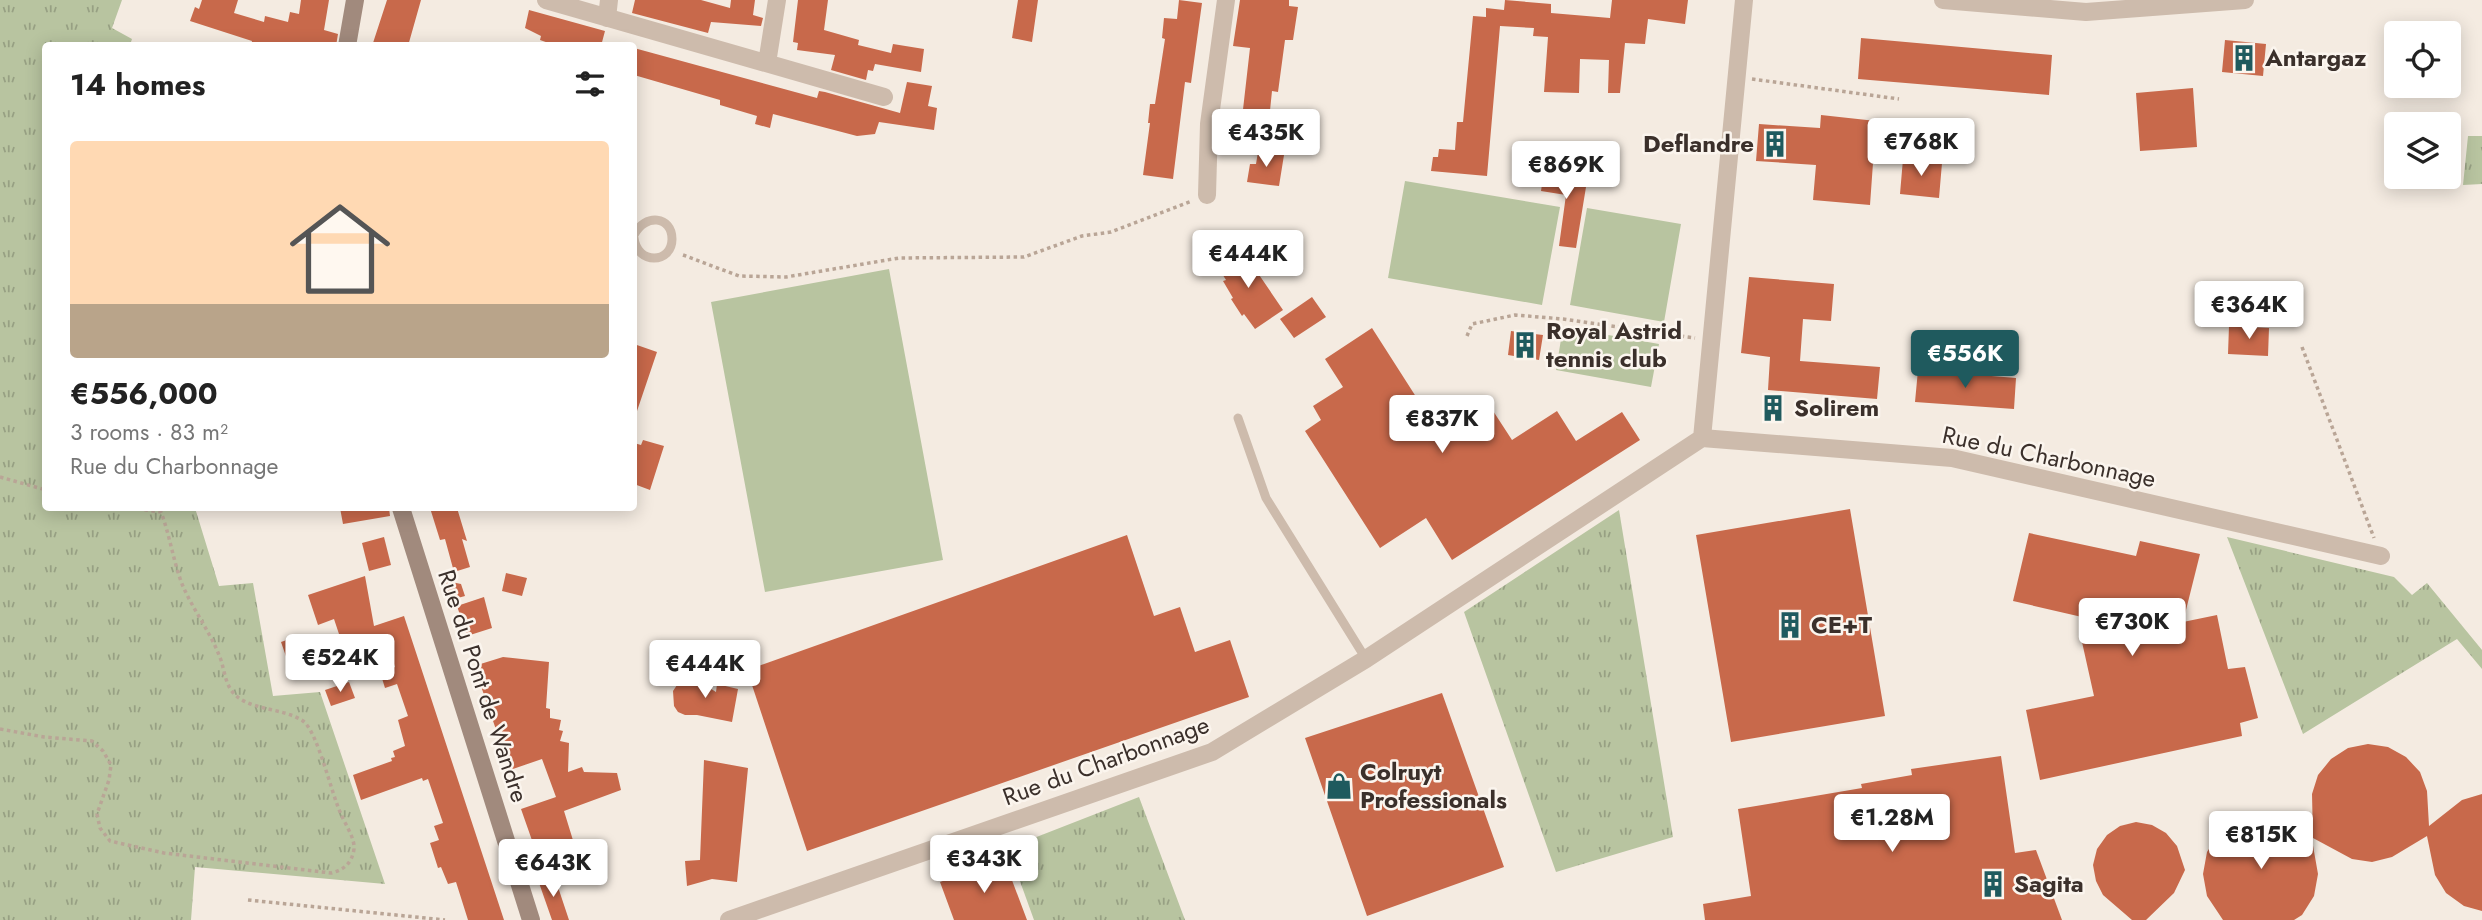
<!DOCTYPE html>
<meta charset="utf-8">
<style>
body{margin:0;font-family:Jost,sans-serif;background:#f6f6f6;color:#222;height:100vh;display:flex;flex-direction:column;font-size:26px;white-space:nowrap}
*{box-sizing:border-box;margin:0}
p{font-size:23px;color:#767676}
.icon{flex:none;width:38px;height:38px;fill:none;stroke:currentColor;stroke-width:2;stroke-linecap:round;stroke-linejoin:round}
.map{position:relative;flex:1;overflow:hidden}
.details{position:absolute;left:42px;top:42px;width:595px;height:469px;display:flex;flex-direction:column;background:#fff;border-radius:7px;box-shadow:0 4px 18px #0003}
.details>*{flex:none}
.tools{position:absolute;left:2384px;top:21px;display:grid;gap:14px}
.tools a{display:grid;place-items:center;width:77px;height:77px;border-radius:7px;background:#fff;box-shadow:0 4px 18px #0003;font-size:35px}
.price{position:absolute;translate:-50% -60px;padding:0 16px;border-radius:7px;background:#fff;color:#222;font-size:23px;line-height:46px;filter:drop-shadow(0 2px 4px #0008)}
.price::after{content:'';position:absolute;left:50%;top:42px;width:21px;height:16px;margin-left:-10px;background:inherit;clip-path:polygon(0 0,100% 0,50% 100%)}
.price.active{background:#1f5a5e;color:#fff}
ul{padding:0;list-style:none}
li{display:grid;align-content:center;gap:14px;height:371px;padding:0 28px}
li span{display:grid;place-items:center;height:217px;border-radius:7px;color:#555}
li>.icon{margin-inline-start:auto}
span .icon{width:126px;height:126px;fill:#fffc;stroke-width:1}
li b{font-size:30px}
h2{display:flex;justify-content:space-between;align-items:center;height:84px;padding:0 28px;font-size:30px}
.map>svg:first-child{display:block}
.grass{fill:url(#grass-tufts)}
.garden{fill:#b8c4a0}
.building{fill:#c8694b}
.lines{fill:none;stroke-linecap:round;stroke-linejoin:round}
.path{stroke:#b9a596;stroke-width:3.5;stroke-dasharray:3.5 3.5;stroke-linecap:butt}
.lane{stroke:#cdbbac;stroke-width:9}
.street{stroke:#cdbbac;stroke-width:18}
.secondary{stroke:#a18a7d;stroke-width:18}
.labels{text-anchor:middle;stroke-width:5;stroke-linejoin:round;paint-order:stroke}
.poi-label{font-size:24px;font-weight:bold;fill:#3b302b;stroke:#fbf5ee;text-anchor:start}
.street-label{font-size:24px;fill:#3b302b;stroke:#fbf5ee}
</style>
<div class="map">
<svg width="2482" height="920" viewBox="0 0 2482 920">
<defs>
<pattern id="grass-tufts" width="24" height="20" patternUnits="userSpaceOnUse" patternTransform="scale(1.75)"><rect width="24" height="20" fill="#b8c4a0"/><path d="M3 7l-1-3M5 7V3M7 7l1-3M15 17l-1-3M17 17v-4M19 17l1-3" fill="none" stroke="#97a083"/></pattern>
</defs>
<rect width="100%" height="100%" fill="#f4ebe1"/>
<path class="grass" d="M0 0H122L112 28 132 39 130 45 46 46V508H195L219 586 253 583 273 696 320 692 385 884 195 867 191 920H0Z
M2468 136H2482V184L2463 185Z
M1619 510 1673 837 1556 872 1464 612Z
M2227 537 2394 577 2412 595 2427 583 2482 650V669L2457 639 2303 734Z
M1139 797 1185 920H1034L1008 848Z"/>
<path class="garden" d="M1405 181 1560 207 1542 305 1388 278Z
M1587 208 1681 224 1664 322 1570 305Z
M889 269 943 560 765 592 711 302Z
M1563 327 1659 344 1651 387 1556 370Z"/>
<path class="building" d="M202 0H238L234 13 264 22 265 16 288 22 290 12 299 14 301 0H329L324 30 338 34 336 46H251L252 41 190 21 195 7 199 9Z
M387 0H421L408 46H372Z
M635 0H701L730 8 731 0H755L753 15 763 18 761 26 711 22 708 33 632 13Z
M798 0H828L824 30 859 40 858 45 891 53 893 44 924 49 921 72 875 64 873 71 868 70 866 80 831 70 835 55 797 50 798 43 793 42Z
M1018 0H1038L1032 42 1012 38Z
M1179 0 1202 3 1191 83 1185 82 1173 179 1143 175 1150 123H1148L1150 104H1155L1165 39 1162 38 1164 18 1177 19Z
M1240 0H1289V6L1298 7 1293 40H1285L1278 92 1272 91 1268 130 1241 127 1250 48 1233 46Z
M1505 0 1551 4V13L1610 18 1612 0H1688L1685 24 1648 19 1645 44 1625 43 1620 93H1608L1609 60 1580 59 1579 93 1544 92 1548 37 1533 36 1534 28 1500 26 1487 176 1431 171 1433 157H1438L1439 149 1455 150 1457 122H1463L1473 16 1486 17V8L1504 10Z
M529 10 605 31 601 46H557L540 40 541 36 525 28Z
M1861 38 2052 55 2049 95 1858 79Z
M2225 40 2266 44 2263 76 2222 72Z
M634 48 817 98 819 91 825 92 900 113 907 82 932 86 928 106 937 108 934 130 879 122 875 134 857 136 773 114 770 128 755 124 757 116 720 105V100L634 75Z
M2193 88 2197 147 2140 151 2136 93Z
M1821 115 1876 121 1870 205 1813 200 1816 165 1756 161 1759 124 1820 128Z
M1258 152 1284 155 1279 186 1247 182 1250 164H1256Z
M1903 159 1942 163 1939 198 1900 194Z
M1545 165 1575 169 1574 186 1586 187 1576 248 1559 246 1566 195 1541 191Z
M1238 249 1248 265 1251 263 1283 310 1255 329 1244 314 1242 316 1231 299 1233 298 1223 281 1226 280 1216 264Z
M1749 277 1834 284 1831 321 1803 319 1800 361 1880 367 1877 399 1768 390 1770 357 1741 353Z
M1312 297 1326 317 1294 338 1280 319Z
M2229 326 2269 328 2268 356 2228 354Z
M1372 328 1436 428 1484 397 1512 440 1557 411 1576 441 1622 412 1640 440 1452 560 1426 518 1380 548 1305 431 1321 420 1313 406 1343 387 1325 359Z
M1511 331 1543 335 1539 360 1508 355Z
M634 344 657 352 636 414H634Z
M1918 370 2016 378 2014 409 1915 402Z
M1766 397 1780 399 1781 418 1764 417Z
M643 440 664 446 650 490 634 484V443L641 445Z
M340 508H389L390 516 343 524Z
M430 508H457L467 541 462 539 470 567 454 572 445 539 440 540Z
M1850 509 1885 716 1731 742 1696 535Z
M2029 533 2136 556 2140 541 2200 554 2183 622 2217 615 2228 669 2245 667 2258 718 2240 723 2242 736 2040 780 2026 710 2094 696 2082 642 2147 632 2013 601Z
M1127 535 1154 616 1180 607 1195 652 1230 640 1249 697 807 851 747 670Z
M384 537 391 565 369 571 362 543Z
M506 573 527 578 522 596 502 591Z
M365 576 374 626 404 616 504 920H468L456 882 448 884 441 867 438 868 430 843 439 840 434 826 443 823 428 779 423 781 422 778 361 800 353 775 392 761 391 758 395 757 393 751 405 746 398 720 408 716 397 684 385 688 380 672 395 667 386 639 345 652 334 619 318 625 308 595Z
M442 580 461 584 465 596 447 601Z
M484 597 492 628 467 636 457 606Z
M301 635 310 661 290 668 281 642Z
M503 657 549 662 546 708 550 709V718L561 720 559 730 563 731 560 741 569 743 568 772 582 767 584 772 617 773 621 790 564 811 576 850 566 852 568 857 541 866 521 809 556 797 542 759 510 770 474 666Z
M690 679 697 680 716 692 717 684 738 689 732 722 697 715H685L678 712 674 706 673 691 677 685Z
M349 682 355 698 331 706 325 690Z
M1442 693 1504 867 1367 916 1305 738Z
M2368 744 2388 747 2406 757 2420 772 2427 791 2429 826 2462 800 2482 794V911L2464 906 2446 893 2435 875 2427 836 2392 857 2372 862 2352 859 2313 838 2312 794 2318 775 2331 759 2348 748Z
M2001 756 2015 853 2036 850 2062 920H1705L1703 904 1751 896 1738 809 1862 788 1861 784 1912 775 1911 769Z
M704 760 748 768 737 882 712 879 687 886 685 861 700 860Z
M2260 816 2282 820 2312 840 2318 874 2314 896 2302 915 2294 920H2223L2207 896 2203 874 2207 852 2219 833 2238 820Z
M2136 822 2152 825 2166 833 2177 846 2185 870 2174 893 2146 920H2132L2103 895 2096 881 2093 865 2097 849 2107 835 2120 826Z
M1004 859 1027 920H954L940 882Z
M554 875 569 920H552L538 880Z"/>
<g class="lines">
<path class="path" d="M1752 79 1899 99
M683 255 739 276 786 277 899 258 1024 257 1082 236 1111 232 1192 201
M1467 336 1472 324 1515 315 1563 319 1695 338
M2302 347 2374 538
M0 477 46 490
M0 729 44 737 92 741 103 751 111 765 109 780 97 814 100 828 110 841 164 853 331 873C344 870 352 863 354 849 355 838 345 824 341 814 331 793 318 732 303 721 283 707 245 711 231 690 224 679 224 666 219 655 209 630 192 608 182 584 173 560 170 536 161 512L132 508
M248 900 445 920"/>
<path class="lane" d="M634 235C645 213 672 216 672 239 672 264 637 265 634 238
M1238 418 1266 498 1366 659"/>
<path class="street" d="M546 0 884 97
M1943 0 2086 12 2245 0
M607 18 609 0
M767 63 777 0
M1207 195 1209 124 1226 0
M1702 438 1744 0
M729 920 1212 752 1366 659 1702 438 1952 458 2381 556"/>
<path class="secondary" d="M347 46 355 0
M401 508 531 920"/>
</g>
<defs>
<symbol id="building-bare" viewBox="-9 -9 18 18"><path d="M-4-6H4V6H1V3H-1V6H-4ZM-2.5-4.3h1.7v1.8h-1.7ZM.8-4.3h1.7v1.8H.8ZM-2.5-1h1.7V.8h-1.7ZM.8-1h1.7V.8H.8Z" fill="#1f5a5e" stroke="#fbf5ee" stroke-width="2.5" paint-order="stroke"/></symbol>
<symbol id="shop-bare" viewBox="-9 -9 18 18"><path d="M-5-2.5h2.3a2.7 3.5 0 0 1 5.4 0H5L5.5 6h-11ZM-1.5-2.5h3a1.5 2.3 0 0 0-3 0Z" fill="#1f5a5e" stroke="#fbf5ee" stroke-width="2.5" paint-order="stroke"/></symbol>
</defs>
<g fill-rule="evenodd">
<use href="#building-bare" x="2225" y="39" width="38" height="38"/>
<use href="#building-bare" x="1756" y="125" width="38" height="38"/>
<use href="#building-bare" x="1506" y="326" width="38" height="38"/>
<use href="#building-bare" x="1754" y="389" width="38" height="38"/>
<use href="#building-bare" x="1771" y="606" width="38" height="38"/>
<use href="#shop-bare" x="1320" y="767" width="38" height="38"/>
<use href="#building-bare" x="1974" y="865" width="38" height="38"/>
</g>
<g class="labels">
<g class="poi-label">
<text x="2265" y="66">Antargaz</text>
<text x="1754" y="152" text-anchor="end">Deflandre</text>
<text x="1546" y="339">Royal Astrid<tspan x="1546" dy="28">tennis club</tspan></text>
<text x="1794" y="416">Solirem</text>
<text x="1811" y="633">CE+T</text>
<text x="1360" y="780">Colruyt<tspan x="1360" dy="28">Professionals</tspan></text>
<text x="2014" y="892">Sagita</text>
</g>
<g class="street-label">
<text transform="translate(2049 457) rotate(12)" y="8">Rue du Charbonnage</text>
<text transform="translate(483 686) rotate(72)" y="8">Rue du Pont de Wandre</text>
<text transform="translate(1106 761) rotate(-20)" y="8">Rue du Charbonnage</text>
</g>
</g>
</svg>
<div class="tools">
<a><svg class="icon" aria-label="locate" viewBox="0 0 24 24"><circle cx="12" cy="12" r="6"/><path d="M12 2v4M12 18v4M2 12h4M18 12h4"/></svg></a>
<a><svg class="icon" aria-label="layers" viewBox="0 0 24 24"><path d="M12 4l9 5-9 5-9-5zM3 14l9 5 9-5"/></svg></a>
</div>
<b class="price" style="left:1266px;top:169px">€435K</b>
<b class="price" style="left:1921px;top:178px">€768K</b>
<b class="price" style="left:1566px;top:201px">€869K</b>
<b class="price" style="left:1248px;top:290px">€444K</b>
<b class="price" style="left:2249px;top:341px">€364K</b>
<b class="price active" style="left:1965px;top:390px">€556K</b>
<b class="price" style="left:1442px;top:455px">€837K</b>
<b class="price" style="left:2132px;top:658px">€730K</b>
<b class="price" style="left:340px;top:694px">€524K</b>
<b class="price" style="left:705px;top:700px">€444K</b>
<b class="price" style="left:1892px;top:854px">€1.28M</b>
<b class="price" style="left:2261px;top:871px">€815K</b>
<b class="price" style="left:984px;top:895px">€343K</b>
<b class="price" style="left:553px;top:899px">€643K</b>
<section class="details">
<h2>14 homes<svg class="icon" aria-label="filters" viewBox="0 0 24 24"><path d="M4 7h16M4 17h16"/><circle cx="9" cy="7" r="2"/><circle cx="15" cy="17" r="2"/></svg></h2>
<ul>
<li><span style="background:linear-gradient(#ffd9b3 75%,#b9a48a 0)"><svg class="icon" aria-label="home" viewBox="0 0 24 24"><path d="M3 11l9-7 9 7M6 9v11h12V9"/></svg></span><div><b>€556,000</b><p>3 rooms · 83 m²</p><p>Rue du Charbonnage</p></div></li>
</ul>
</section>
</div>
